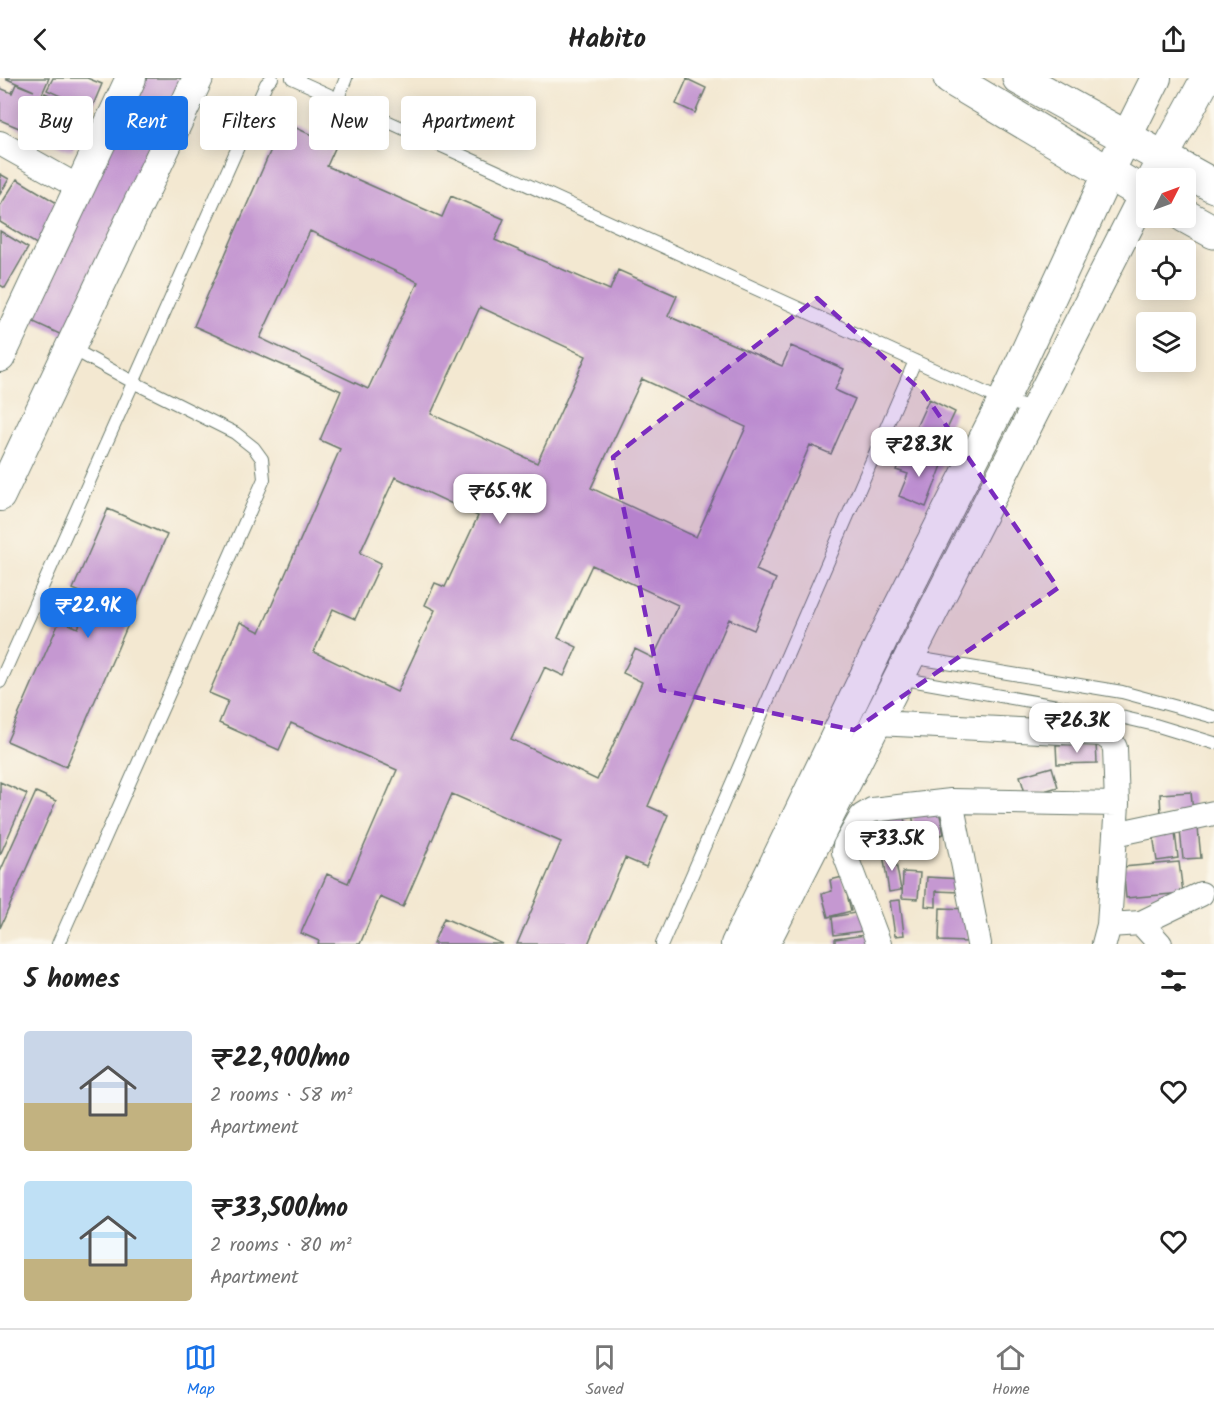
<!DOCTYPE html>
<meta charset="utf-8">
<style>
body{margin:0;font-family:Kalam,sans-serif;background:#f6f6f6;color:#222;height:100vh;display:flex;flex-direction:column;font-size:22px;white-space:nowrap}
*{box-sizing:border-box;margin:0}
p{font-size:20px;color:#767676}
.icon{flex:none;width:33px;height:33px;fill:none;stroke:currentColor;stroke-width:2;stroke-linecap:round;stroke-linejoin:round}
.map{position:relative;height:866px;overflow:hidden}
.drawer{display:flex;flex-direction:column;background:#fff;flex:1}
.drawer>*{flex:none}
.top-card{position:absolute;left:18px;top:18px;width:600px;height:54px;display:flex;gap:12px}
.needle{width:39px;rotate:48deg}
.controls{position:absolute;left:1136px;top:90px;display:grid;gap:12px}
.controls a{display:grid;place-items:center;width:60px;height:60px;border-radius:6px;background:#fff;box-shadow:0 3px 15px #0003;font-size:30px}
.price{position:absolute;translate:-50% -51px;padding:0 14px;border-radius:12px;background:#fff;color:#222;font-size:20px;line-height:39px;filter:drop-shadow(0 2px 3px #0008)}
.price::after{content:'';position:absolute;left:50%;top:36px;width:18px;height:14px;margin-left:-9px;background:inherit;clip-path:polygon(0 0,100% 0,50% 100%)}
.price.current{background:#1a73e8;color:#fff}
ul{padding:0;list-style:none}
li{display:flex;align-items:center;gap:18px;height:150px;padding:0 24px}
li span{display:grid;place-items:center;flex:none;width:168px;height:120px;border-radius:6px;color:#555}
li>.icon{margin-inline-start:auto}
span .icon{width:72px;height:72px;fill:#fffc;stroke-width:1}
li b{font-size:26px}
h2{display:flex;justify-content:space-between;align-items:center;height:72px;padding:0 24px;font-size:26px}
.chip{padding:0 21px;border-radius:6px;background:#fff;box-shadow:0 3px 15px #0003;font-size:21px;line-height:54px}
.chip.current{background:#1a73e8;color:#fff}
header{display:flex;justify-content:space-between;align-items:center;height:78px;padding:0 24px;background:#fff;font-size:27px;font-weight:700}
.menu{display:flex;justify-content:space-around;align-items:center;height:84px;border-top:2px solid #e0e0e0;background:#fff;font-size:16px;color:#767676}
.menu a{display:grid;justify-items:center;gap:3px}
.menu .current{color:#1a73e8}
.map>svg:first-child{display:block}
.building{fill:#c598d1;fill-rule:evenodd}
.lines{fill:none;stroke-linecap:round;stroke-linejoin:round}
.service-casing{stroke:#69796b;stroke-width:14}
.minor-casing{stroke:#69796b;stroke-width:26}
.tertiary-casing{stroke:#69796b;stroke-width:32}
.secondary-casing{stroke:#69796b;stroke-width:35}
.service{stroke:#fff;stroke-width:12}
.minor{stroke:#fff;stroke-width:24}
.tertiary{stroke:#fff;stroke-width:30}
.secondary{stroke:#fff;stroke-width:33}
.marked{fill:#7b2cbf;fill-opacity:0.2;stroke:#7b2cbf;stroke-width:4.5;stroke-dasharray:12 8;stroke-linejoin:round}
</style>
<header><svg class="icon" aria-label="back" viewBox="0 0 24 24"><path d="M15 5l-7 7 7 7"/></svg>Habito<svg class="icon" aria-label="share" viewBox="0 0 24 24"><path d="M12 15V3M7 8l5-5 5 5M5 13v7h14v-7"/></svg></header>
<div class="map">
<svg width="1214" height="866" viewBox="0 0 1214 866">
<rect width="100%" height="100%" fill="#fbf7ec"/>
<filter id="ink" filterUnits="userSpaceOnUse"><feTurbulence type="fractalNoise" baseFrequency=".0167" numOctaves="2"/><feDisplacementMap in="SourceGraphic" scale="12" xChannelSelector="R" yChannelSelector="G"/><feConvolveMatrix kernelMatrix="1 2 1 2 8 2 1 2 1" color-interpolation-filters="sRGB"/></filter>
<filter id="wash" filterUnits="userSpaceOnUse"><feTurbulence type="fractalNoise" baseFrequency=".008" numOctaves="4" result="noise"/><feDisplacementMap in="SourceGraphic" scale="24" xChannelSelector="R" yChannelSelector="G"/><feGaussianBlur stdDeviation="1.35" result="paint"/><feColorMatrix in="noise" values="0 0 0 0 0 0 0 0 0 0 0 0 0 0 0 0 0 1.4 0 .05"/><feComposite in="paint" operator="in"/></filter>
<g filter="url(#wash)">
<rect width="100%" height="100%" fill="#f3e8d1"/>
<g id="blocks">
<path class="building" d="M5 0H49L26 53 0 42V10L12 15 16 6 34 13Z
M53 0H87L102 6 91 32 47 12Z
M132 0H203L81 266 23 239Z
M687 1 706 10 695 35 676 26Z
M45 15 89 35 72 73 28 53Z
M283 44 336 68 327 88 442 139 451 118 504 141 495 162 610 212 618 192 677 218 668 238 782 288 791 268 844 291 835 312 855 321 831 376 810 367 756 492 776 501 754 552 729 541 648 728 668 737 646 789 625 780 588 866H517L561 764 452 716 403 829 380 819 360 866H318L319 863 301 855 327 796 348 805 397 692 291 645 279 672 219 645 228 623 209 615 240 544 260 554 340 371 320 362 341 313 194 248ZM310 153 418 204 368 311 260 260ZM480 229 586 278 537 385 431 336ZM642 301 746 349 696 459 591 410ZM395 399 478 438 445 509 435 505 425 527 435 532 397 614 314 574 333 531 355 541 381 485 360 475ZM592 487 678 527 653 580 635 571 623 595 642 604 597 702 511 661 545 589 564 598 577 569 558 560Z
M0 96 9 101 0 116Z
M17 101 62 128 38 167 0 144V128Z
M0 153 28 170 5 210 0 207Z
M929 321 955 334 939 368 913 356Z
M917 375 943 385 926 429 899 418 908 396 896 392 901 380 913 385Z
M108 431 167 457 66 689 7 663 60 542 78 550 92 519 73 511Z
M1096 665 1097 685 1057 686 1056 667Z
M1052 689 1058 709 1026 718 1020 698Z
M0 704 27 716 0 777Z
M36 714 56 723 0 850V794Z
M1191 714 1193 734 1161 736 1160 716Z
M939 733 944 756 917 763 912 736Z
M903 736 908 757 883 763 878 742Z
M1198 750 1201 780 1183 781 1180 752Z
M1175 754 1178 780 1157 783 1153 757Z
M881 761 884 771 861 779 858 769Z
M894 774 901 812 889 814 883 776Z
M1179 784 1183 815 1126 820 1123 789Z
M903 794 920 795 918 821 902 820Z
M843 799 851 833 828 839 822 816 832 813 830 802Z
M927 799 961 801 960 814 936 813V829L925 828Z
M900 822 904 857 895 858 890 823Z
M940 830 969 831 968 864 939 863Z
M866 833 869 852 834 857 832 839Z
M444 840 503 866H433Z
M873 856 875 866H835V861Z"/>
</g>
</g>
<g filter="url(#ink)">
<use href="#blocks" fill-opacity="0" stroke="#69796b" stroke-width="1.5"/>
<g class="lines">
<defs>
<path id="service" d="M292 0 1003 323 1035 331
M338 20 346 0
M910 579 1122 614 1214 639
M899 600 1125 640 1155 647 1214 665
M0 604 266 6 272 0
M58 866 264 401 262 381 254 370 235 355 133 304 71 270
M662 866 915 283"/>
<path id="minor" d="M0 65 80 110
M876 645 1102 656 1111 662 1115 670 1117 726 1109 847 1104 866
M951 723 979 866
M1115 756 1214 735
M1141 845 1160 866
M1109 847 1141 845 1201 816
M879 866 844 774 845 768 862 738 872 732 951 723 1117 726"/>
<path id="tertiary" d="M1152 100 1204 4
M0 279 131 0
M0 418 198 0
M736 866 886 554 1003 323 1109 94 1156 0
M764 866 1146 113"/>
<path id="secondary" d="M950 0 1146 117
M1019 0 1214 108
M1185 138 1214 154"/>
</defs>
<use href="#service" class="service-casing"/>
<use href="#minor" class="minor-casing"/>
<use href="#tertiary" class="tertiary-casing"/>
<use href="#secondary" class="secondary-casing"/>
<use href="#service" class="service"/>
<use href="#minor" class="minor"/>
<use href="#tertiary" class="tertiary"/>
<use href="#secondary" class="secondary"/>
</g>
</g>
<path class="marked" d="M817 220 923 314 1058 510 854 652 661 612 613 379Z"/>
</svg>
<div class="controls">
<a><svg class="needle" viewBox="-14 -14 28 28"><path d="M0-13l5 13h-10z" fill="#e53935"/><path d="M0 13l5-13h-10z" fill="#767676"/></svg></a>
<a><svg class="icon" aria-label="locate" viewBox="0 0 24 24"><circle cx="12" cy="12" r="6"/><path d="M12 2v4M12 18v4M2 12h4M18 12h4"/></svg></a>
<a><svg class="icon" aria-label="layers" viewBox="0 0 24 24"><path d="M12 4l9 5-9 5-9-5zM3 14l9 5 9-5"/></svg></a>
</div>
<b class="price" style="left:919px;top:400px">₹28.3K</b>
<b class="price" style="left:500px;top:447px">₹65.9K</b>
<b class="price current" style="left:88px;top:561px">₹22.9K</b>
<b class="price" style="left:1077px;top:676px">₹26.3K</b>
<b class="price" style="left:892px;top:794px">₹33.5K</b>
<div class="top-card">
<a class="chip">Buy</a>
<a class="chip current">Rent</a>
<a class="chip">Filters</a>
<a class="chip">New</a>
<a class="chip">Apartment</a>
</div>
</div>
<section class="drawer">
<h2>5 homes<svg class="icon" aria-label="filters" viewBox="0 0 24 24"><path d="M4 7h16M4 17h16"/><circle cx="9" cy="7" r="2"/><circle cx="15" cy="17" r="2"/></svg></h2>
<ul>
<li><span style="background:linear-gradient(#c9d6e8 60%,#c2b280 0)"><svg class="icon" aria-label="home" viewBox="0 0 24 24"><path d="M3 11l9-7 9 7M6 9v11h12V9"/></svg></span><div><b>₹22,900/mo</b><p>2 rooms · 58 m²</p><p>Apartment</p></div><svg class="icon" aria-label="heart" viewBox="0 0 24 24"><path d="M12 20l-8-8c-3-5 5-10 8-4 3-6 11-1 8 4z"/></svg></li>
<li><span style="background:linear-gradient(#bfe0f5 65%,#c2b280 0)"><svg class="icon" aria-label="home" viewBox="0 0 24 24"><path d="M3 11l9-7 9 7M6 9v11h12V9"/></svg></span><div><b>₹33,500/mo</b><p>2 rooms · 80 m²</p><p>Apartment</p></div><svg class="icon" aria-label="heart" viewBox="0 0 24 24"><path d="M12 20l-8-8c-3-5 5-10 8-4 3-6 11-1 8 4z"/></svg></li>
</ul>
</section>
<nav class="menu">
<a class="current"><svg class="icon" aria-label="map" viewBox="0 0 24 24"><path d="M3 6l6-2 6 2 6-2v14l-6 2-6-2-6 2zM9 4v14M15 6v14"/></svg>Map</a>
<a><svg class="icon" aria-label="saved" viewBox="0 0 24 24"><path d="M7 4h10v16l-5-4-5 4z"/></svg>Saved</a>
<a><svg class="icon" aria-label="home" viewBox="0 0 24 24"><path d="M3 11l9-7 9 7M6 9v11h12V9"/></svg>Home</a>
</nav>
